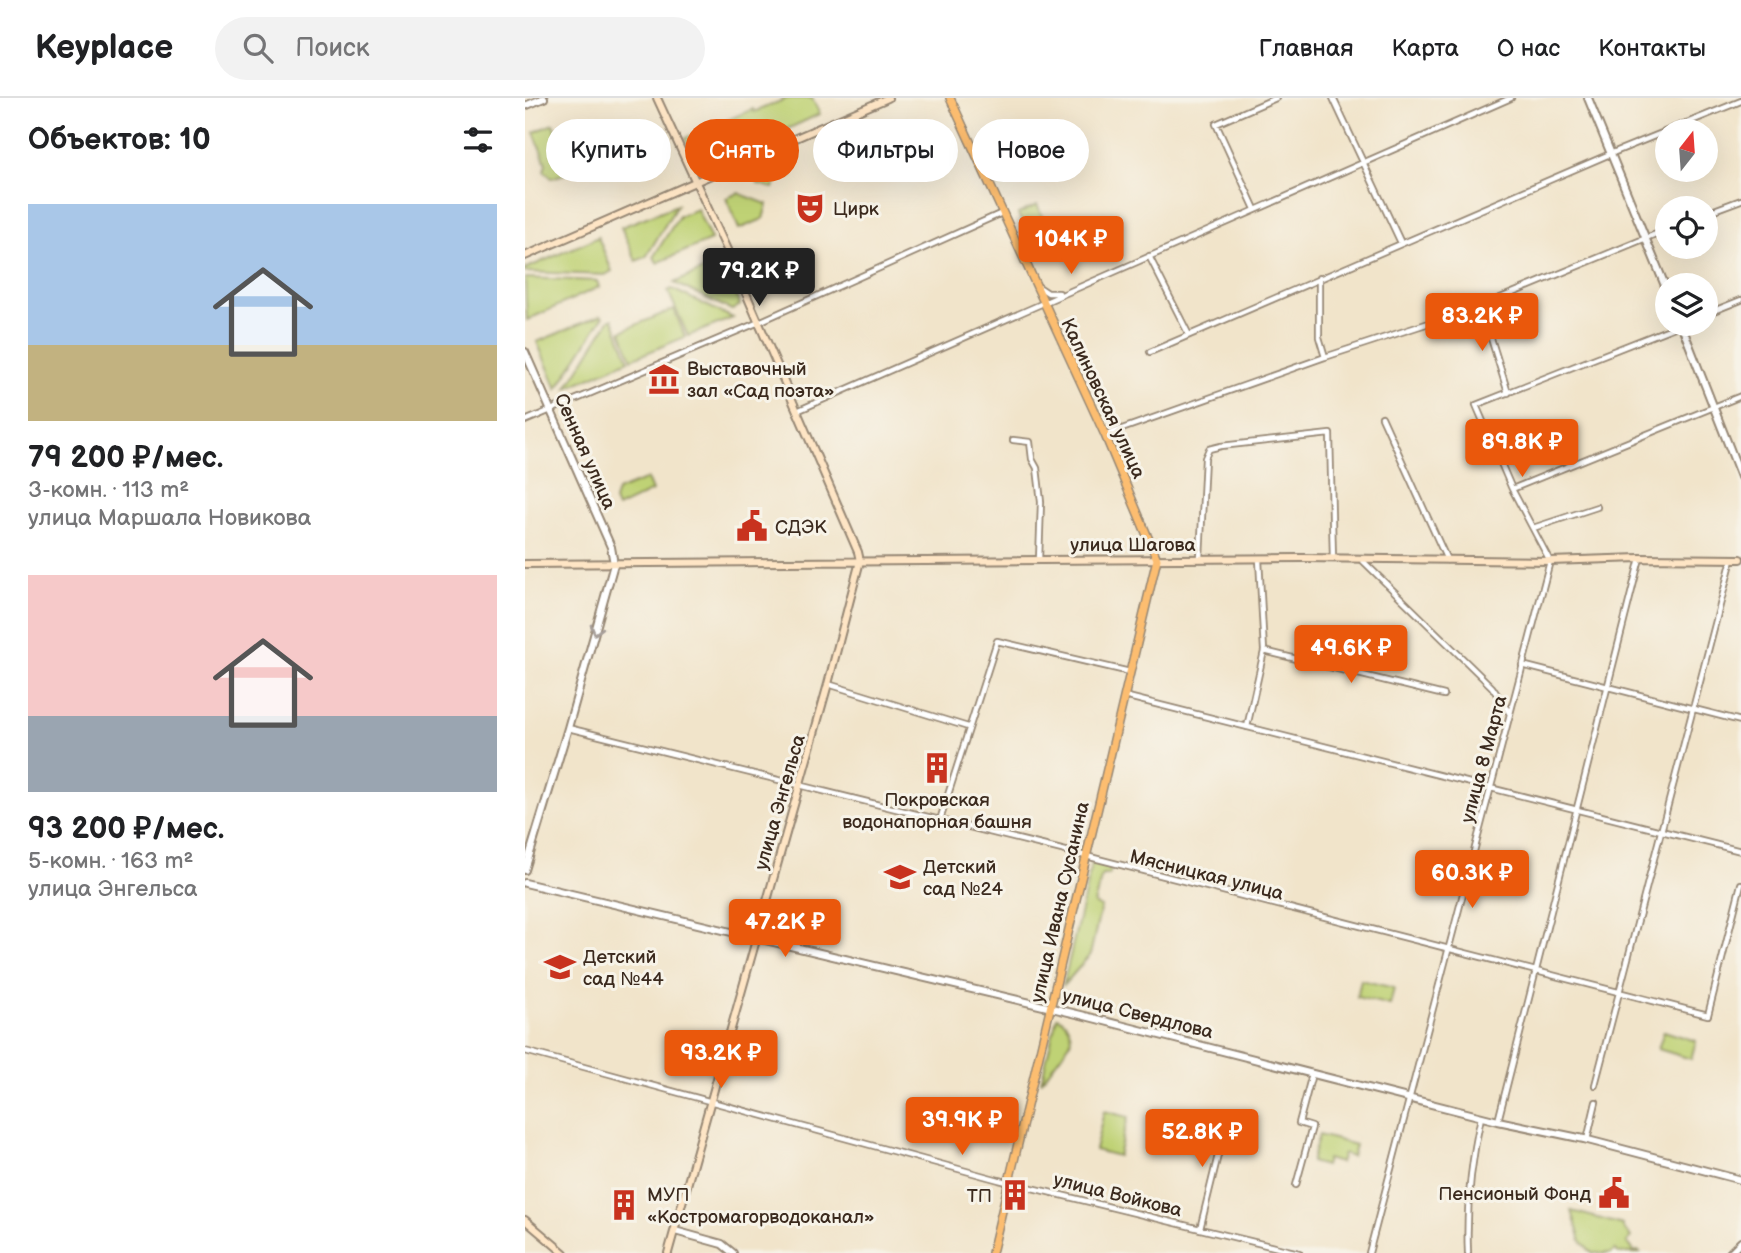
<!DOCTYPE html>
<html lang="ru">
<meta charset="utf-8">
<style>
body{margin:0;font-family:"Balsamiq Sans",sans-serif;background:#f2f2f2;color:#202124;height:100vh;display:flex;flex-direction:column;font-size:26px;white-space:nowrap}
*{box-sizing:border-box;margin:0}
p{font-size:23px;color:#757577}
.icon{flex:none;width:38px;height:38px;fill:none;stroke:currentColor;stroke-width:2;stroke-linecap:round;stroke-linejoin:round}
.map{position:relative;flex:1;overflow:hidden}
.panel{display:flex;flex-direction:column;background:#fff;width:525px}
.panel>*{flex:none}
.hud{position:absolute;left:21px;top:21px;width:665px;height:63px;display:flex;gap:14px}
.needle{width:46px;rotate:17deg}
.controls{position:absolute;left:1130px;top:21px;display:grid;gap:14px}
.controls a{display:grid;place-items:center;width:63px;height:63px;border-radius:50%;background:#fff;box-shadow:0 7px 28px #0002;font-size:35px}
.price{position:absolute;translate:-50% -60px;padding:0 16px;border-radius:7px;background:#ea580c;color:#fff;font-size:23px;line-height:46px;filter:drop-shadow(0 2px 4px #0008)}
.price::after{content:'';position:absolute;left:50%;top:42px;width:21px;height:16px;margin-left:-10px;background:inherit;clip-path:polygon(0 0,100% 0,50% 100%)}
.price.on{background:#222;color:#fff}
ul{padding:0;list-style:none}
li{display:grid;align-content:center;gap:14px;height:371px;padding:0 28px}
li span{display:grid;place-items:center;height:217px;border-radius:0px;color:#555}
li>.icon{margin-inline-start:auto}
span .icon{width:126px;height:126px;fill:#fffc;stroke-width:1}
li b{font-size:30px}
h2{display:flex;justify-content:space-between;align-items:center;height:84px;padding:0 28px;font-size:30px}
.tag{padding:0 24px;border-radius:32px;background:#fff;box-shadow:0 7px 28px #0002;font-size:24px;line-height:63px}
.tag.on{background:#ea580c;color:#fff}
header{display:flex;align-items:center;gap:42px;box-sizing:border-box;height:98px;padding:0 35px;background:#fff;border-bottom:2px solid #e0e0e0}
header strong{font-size:33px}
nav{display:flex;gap:38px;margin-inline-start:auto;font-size:24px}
.search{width:490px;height:63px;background:#f2f2f2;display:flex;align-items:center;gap:18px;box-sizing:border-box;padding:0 24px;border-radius:38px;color:#757577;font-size:26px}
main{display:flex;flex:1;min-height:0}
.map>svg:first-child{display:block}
.green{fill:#bfd275;stroke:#7d7e4a;stroke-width:2}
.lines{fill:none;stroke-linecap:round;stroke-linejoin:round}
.minor-casing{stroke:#968774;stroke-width:8}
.tertiary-casing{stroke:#968774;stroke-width:10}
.secondary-casing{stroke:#968774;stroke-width:10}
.primary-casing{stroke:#968774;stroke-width:10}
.minor{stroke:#fff;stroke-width:4.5}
.tertiary{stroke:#fff;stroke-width:6}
.secondary{stroke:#fee5c5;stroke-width:6}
.primary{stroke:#fcbd6f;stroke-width:7}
.oneway{stroke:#a79f9a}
.labels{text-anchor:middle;stroke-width:6;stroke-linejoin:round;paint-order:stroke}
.poi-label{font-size:19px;fill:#3b2a1e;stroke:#f7f3e8;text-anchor:start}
.street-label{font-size:19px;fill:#3b2a1e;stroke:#f7f3e8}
</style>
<header>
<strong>Keyplace</strong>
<div class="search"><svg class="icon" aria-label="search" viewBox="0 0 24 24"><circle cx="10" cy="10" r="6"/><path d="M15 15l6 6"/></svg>Поиск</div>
<nav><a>Главная</a><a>Карта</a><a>О нас</a><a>Контакты</a></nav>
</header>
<main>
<section class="panel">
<h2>Объектов: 10<svg class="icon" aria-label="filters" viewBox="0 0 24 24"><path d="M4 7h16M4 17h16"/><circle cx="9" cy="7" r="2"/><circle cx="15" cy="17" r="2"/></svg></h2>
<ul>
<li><span style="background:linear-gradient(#a9c7e8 65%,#c2b280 0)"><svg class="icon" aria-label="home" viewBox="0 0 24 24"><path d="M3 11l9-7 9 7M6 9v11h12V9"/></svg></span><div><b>79 200 ₽/мес.</b><p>3-комн. · 113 m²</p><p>улица Маршала Новикова</p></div></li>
<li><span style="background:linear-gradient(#f6c9c9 65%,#9aa5b1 0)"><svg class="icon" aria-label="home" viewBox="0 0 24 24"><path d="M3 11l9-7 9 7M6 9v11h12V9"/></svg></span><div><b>93 200 ₽/мес.</b><p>5-комн. · 163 m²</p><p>улица Энгельса</p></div></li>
</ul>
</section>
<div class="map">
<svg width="1216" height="1155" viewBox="0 0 1216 1155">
<rect width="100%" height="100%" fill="#f7f3e8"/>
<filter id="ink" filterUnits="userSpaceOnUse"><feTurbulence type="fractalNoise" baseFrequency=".0143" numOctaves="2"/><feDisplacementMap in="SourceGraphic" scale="14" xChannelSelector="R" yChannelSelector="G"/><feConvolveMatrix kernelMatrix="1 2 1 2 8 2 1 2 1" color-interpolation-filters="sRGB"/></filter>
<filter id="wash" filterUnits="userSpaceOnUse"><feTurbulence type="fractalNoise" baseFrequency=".00686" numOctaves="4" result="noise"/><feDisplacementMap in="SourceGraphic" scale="28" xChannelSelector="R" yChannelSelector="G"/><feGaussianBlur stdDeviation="1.57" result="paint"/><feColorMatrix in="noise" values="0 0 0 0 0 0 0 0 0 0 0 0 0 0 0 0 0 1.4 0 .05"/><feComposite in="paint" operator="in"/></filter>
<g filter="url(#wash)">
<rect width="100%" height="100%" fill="#f1e4ca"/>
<path class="green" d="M263 0H287L295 16 175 71 160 40 228 11 229 14Z
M28 26 39 53 45 54 52 67 49 73 27 80 19 73 21 66 9 34Z
M260 61 267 77 251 84 248 90 233 86 228 74Z
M213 95 242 106 238 121 214 131 201 100Z
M152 107 121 159 111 163 96 129Z
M512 107 528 144 509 152 493 116Z
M172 111 186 142 132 165 129 158 154 118Z
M73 139 87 173 80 177 0 174V171Z
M196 164 215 207 207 212 149 185Z
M0 180 72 183 74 189 2 222Z
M147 191 208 220 163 238 143 193Z
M149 211 160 239 107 261 96 233Z
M76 217 78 219 32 291 12 244Z
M85 221H88L104 262 42 290Z
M122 381 127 393 92 410 89 403 92 393Z
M567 765 586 770 584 777H577L569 806 576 809 565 857 538 888Z
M836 882 869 890 865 907 832 899Z
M532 919C542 922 548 935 545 945L516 984Z
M1139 933 1171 943 1166 961 1133 951Z
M579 1013 603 1019 593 1058 570 1052Z
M794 1037 830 1047 827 1059 818 1056 815 1065 802 1061 800 1068 786 1064Z
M1047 1113 1098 1127V1130L1106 1140 1102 1144 1110 1154 1113 1153 1115 1155H1094L1090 1152 1086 1155H1067L1056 1143Z"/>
</g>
<g filter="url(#ink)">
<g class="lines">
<defs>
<path id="minor" d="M808 0 876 145
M730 111 691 26 751 0
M1181 115 1216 102
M624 158 664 237
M794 180V239L800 259
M514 189 523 195H534
M956 208 983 295
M1181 216 1216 202
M625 254 1085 56 1216 3
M272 313 986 0
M857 319 922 462
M0 323 234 224 477 115
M580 337 800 259 956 208 1143 131
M488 342 505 344 507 361 512 370 516 404 514 462
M987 391 1216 298
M1008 430 1072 409
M675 460 680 360 684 351 696 348 805 336 808 461
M837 462 967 589 985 616
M739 553 919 597
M997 567 1216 623
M303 586 443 629
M599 598 1216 753
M722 629 739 553 734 461
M43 630 561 758 1183 917 1216 786
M415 722 472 543 605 574
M0 953 474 1082 774 1155
M1070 987 1207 461
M973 1023 1115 460
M1062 1042 1071 1004
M771 1087 787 1029 774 1025 787 976
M675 1131 703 1016
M844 1155 1025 463 987 391 951 307 1157 226
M943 1155C941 1109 946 1064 956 1019"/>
<path id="tertiary" d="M1063 0 1143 195
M0 8 19 0
M1156 226 1216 379
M0 254 86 449 89 466 43 630 0 772
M0 785 556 917 973 1023 1059 1041 1216 1082
M150 1133 197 1146 208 1155
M1205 1155 1216 1144"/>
<path id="secondary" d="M132 0 204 156 333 454 335 463 303 586 143 1155
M0 158 363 0
M0 466 778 460 1025 463 1115 460 1216 461
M0 1122 39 1155"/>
<path id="primary" d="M425 0 580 337 632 461 467 1155"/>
</defs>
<use href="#minor" class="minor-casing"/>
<use href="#tertiary" class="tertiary-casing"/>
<use href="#secondary" class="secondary-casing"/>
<use href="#primary" class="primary-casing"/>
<use href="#minor" class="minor"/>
<use href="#tertiary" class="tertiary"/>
<use href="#secondary" class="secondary"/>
<use href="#primary" class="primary"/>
</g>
<defs><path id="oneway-chevron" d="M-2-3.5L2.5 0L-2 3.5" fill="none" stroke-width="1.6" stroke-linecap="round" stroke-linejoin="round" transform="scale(1.75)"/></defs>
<use class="oneway" href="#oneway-chevron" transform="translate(71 532) rotate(105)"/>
</g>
<defs>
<symbol id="theatre-bare" viewBox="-9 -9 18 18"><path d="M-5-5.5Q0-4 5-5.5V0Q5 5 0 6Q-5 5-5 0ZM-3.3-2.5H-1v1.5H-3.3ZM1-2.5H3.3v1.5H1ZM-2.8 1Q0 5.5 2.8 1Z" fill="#c8321e" stroke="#f7f3e8" stroke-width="2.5" paint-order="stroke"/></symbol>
<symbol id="museum-bare" viewBox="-9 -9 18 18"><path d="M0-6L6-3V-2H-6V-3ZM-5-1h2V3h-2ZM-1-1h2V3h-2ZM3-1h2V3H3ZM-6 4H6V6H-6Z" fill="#c8321e" stroke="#f7f3e8" stroke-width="2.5" paint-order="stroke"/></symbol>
<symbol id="civic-bare" viewBox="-9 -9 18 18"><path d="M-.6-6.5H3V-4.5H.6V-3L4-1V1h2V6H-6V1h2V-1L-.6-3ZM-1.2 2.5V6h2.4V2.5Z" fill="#c8321e" stroke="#f7f3e8" stroke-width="2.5" paint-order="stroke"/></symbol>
<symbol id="building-bare" viewBox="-9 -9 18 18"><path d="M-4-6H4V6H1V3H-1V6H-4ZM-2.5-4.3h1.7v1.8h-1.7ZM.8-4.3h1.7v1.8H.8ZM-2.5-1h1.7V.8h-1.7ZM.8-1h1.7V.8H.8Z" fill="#c8321e" stroke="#f7f3e8" stroke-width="2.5" paint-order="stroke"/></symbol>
<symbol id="school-bare" viewBox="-9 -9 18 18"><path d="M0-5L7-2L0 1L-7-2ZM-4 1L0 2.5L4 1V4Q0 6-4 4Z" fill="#c8321e" stroke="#f7f3e8" stroke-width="2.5" paint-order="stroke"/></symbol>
</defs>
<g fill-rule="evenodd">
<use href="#theatre-bare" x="263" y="88" width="44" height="44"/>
<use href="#museum-bare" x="117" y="259" width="44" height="44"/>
<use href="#civic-bare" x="205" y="406" width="44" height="44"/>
<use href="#building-bare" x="390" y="648" width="44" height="44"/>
<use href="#school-bare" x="353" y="757" width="44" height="44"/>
<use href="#school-bare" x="13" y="847" width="44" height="44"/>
<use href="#civic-bare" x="1067" y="1073" width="44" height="44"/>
<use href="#building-bare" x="468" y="1075" width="44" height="44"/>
<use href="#building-bare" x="77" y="1085" width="44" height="44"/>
</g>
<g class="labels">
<g class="poi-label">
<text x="308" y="117">Цирк</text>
<text x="162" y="277">Выставочный<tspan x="162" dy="22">зал «Сад поэта»</tspan></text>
<text x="250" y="435">СДЭК</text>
<text x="412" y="708" text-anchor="middle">Покровская<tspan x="412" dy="22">водонапорная башня</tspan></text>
<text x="398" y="775">Детский<tspan x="398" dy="22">сад №24</tspan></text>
<text x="58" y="865">Детский<tspan x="58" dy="22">сад №44</tspan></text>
<text x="1066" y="1102" text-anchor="end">Пенсионый Фонд</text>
<text x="122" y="1103">МУП<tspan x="122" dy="22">«Костромагорводоканал»</tspan></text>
<text x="467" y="1104" text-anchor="end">ТП</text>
</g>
<g class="street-label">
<text transform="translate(579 300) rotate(65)" y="7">Калиновская улица</text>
<text transform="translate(61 353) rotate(66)" y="7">Сенная улица</text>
<text x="608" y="453">улица Шагова</text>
<text transform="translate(958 661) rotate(-75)" y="7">улица 8 Марта</text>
<text transform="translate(254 704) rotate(-74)" y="7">улица Энгельса</text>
<text transform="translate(682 776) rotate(14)" y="7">Мясницкая улица</text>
<text transform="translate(534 804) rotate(-77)" y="7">улица Ивана Сусанина</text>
<text transform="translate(613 915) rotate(14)" y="7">улица Свердлова</text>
<text transform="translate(593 1096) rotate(14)" y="7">улица Войкова</text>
</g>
</g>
</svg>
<div class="controls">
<a><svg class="needle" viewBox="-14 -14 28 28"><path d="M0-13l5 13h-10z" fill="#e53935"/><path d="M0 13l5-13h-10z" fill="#757577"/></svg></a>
<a><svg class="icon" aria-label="locate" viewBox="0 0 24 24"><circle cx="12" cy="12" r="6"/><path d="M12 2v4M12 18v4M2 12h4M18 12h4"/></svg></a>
<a><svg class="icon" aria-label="layers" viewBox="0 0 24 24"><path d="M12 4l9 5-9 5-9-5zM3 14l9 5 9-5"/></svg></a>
</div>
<b class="price" style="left:546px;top:178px">104K ₽</b>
<b class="price on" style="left:234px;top:210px">79.2K ₽</b>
<b class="price" style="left:957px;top:255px">83.2K ₽</b>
<b class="price" style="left:997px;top:381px">89.8K ₽</b>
<b class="price" style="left:826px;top:587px">49.6K ₽</b>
<b class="price" style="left:947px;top:812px">60.3K ₽</b>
<b class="price" style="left:260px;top:861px">47.2K ₽</b>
<b class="price" style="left:196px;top:992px">93.2K ₽</b>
<b class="price" style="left:437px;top:1059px">39.9K ₽</b>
<b class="price" style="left:677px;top:1071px">52.8K ₽</b>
<div class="hud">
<a class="tag">Купить</a>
<a class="tag on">Снять</a>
<a class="tag">Фильтры</a>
<a class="tag">Новое</a>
</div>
</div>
</main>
